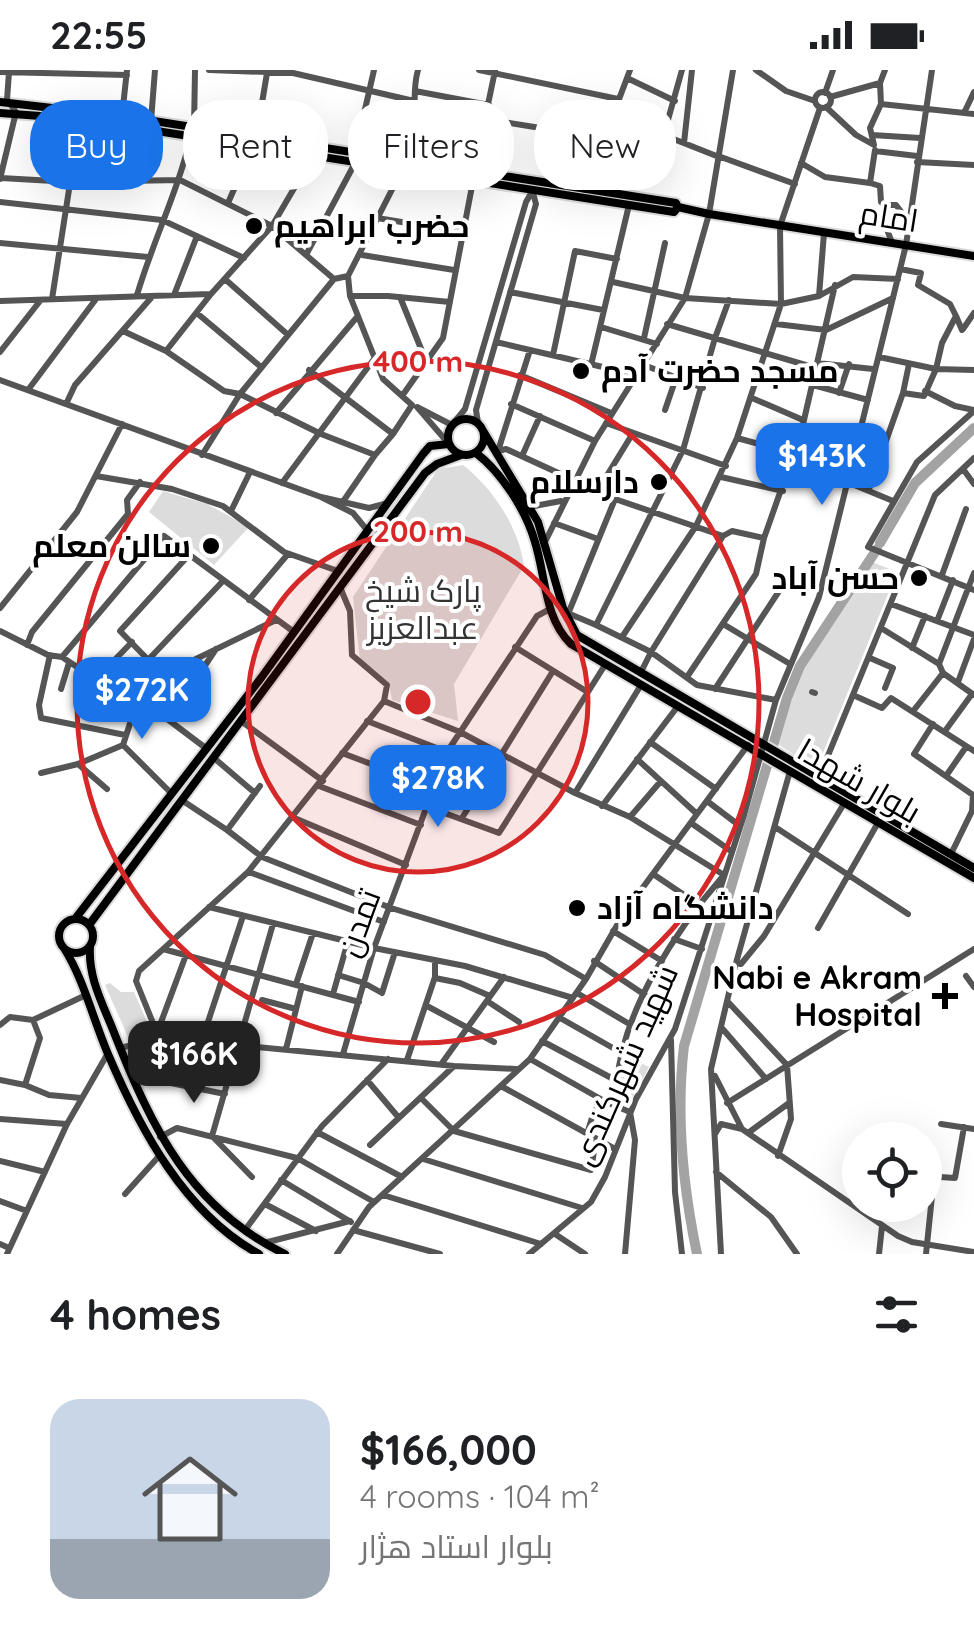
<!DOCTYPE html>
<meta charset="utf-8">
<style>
body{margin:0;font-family:Quicksand,Cairo,sans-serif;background:#f2f2f2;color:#202124;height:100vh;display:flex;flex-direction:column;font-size:38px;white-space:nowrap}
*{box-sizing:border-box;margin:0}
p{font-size:32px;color:#757577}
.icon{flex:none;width:55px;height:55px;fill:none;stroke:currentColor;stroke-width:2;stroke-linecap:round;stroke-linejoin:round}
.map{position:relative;height:1184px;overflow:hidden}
.side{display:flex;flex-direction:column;background:#fff;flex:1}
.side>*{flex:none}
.banner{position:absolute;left:30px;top:30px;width:915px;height:90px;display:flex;gap:20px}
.controls{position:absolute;left:842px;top:1052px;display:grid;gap:20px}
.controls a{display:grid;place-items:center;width:100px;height:100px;border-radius:50%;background:#fff;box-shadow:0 10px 40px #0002;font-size:50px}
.price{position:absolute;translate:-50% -85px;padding:0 22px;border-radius:20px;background:#1a73e8;color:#fff;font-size:32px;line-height:65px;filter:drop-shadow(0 2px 5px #0008)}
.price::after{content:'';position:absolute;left:50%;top:60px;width:30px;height:22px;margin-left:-15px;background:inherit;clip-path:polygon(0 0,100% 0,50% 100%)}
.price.selected{background:#222;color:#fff}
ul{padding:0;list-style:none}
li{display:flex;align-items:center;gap:30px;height:250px;padding:0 50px}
li span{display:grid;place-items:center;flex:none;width:280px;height:200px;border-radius:30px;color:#555}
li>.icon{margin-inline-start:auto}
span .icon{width:120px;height:120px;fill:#fffc;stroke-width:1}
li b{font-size:42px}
h2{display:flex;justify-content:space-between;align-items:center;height:120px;padding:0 50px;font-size:42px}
.chip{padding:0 35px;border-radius:40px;background:#fff;box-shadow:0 10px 40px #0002;font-size:35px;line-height:90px}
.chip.selected{background:#1a73e8;color:#fff}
.status{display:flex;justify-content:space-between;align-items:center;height:70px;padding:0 50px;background:#fff;direction:ltr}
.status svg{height:28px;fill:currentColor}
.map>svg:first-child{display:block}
.green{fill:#dcdcdc}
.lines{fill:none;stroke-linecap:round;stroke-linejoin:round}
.river{stroke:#a3a3a3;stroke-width:10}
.major-casing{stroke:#dbdbdb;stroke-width:12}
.minor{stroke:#555;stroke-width:6}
.major{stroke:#000;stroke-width:8}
.ring{fill:none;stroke:#d62828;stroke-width:5}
.poi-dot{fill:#000;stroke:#fff;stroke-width:4}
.labels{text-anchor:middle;stroke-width:8;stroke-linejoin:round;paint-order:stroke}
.street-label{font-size:32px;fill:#000;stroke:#fff}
.poi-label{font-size:32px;font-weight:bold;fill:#000;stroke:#fff;text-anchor:end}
.park-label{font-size:32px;fill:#333;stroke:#fff}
.centre{fill:#d62828;stroke:#fff;stroke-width:5}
.ring-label{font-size:30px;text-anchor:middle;font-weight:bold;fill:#d62828;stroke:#fff;stroke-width:8;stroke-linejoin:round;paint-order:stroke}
</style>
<div class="status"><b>22:55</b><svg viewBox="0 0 49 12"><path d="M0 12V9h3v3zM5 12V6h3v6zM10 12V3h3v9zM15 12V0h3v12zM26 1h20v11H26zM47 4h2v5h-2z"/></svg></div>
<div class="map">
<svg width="974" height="1184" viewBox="0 0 974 1184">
<rect width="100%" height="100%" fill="#fff"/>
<path class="green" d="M463 395C493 418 519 458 524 496L454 614 458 651 392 630 389 613 360 591 353 527 438 399Z
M163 421 207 434 249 457 214 495 149 442Z
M872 492 897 502 816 700 775 672 807 592Z
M110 913 121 922H134L151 961 129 969 105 915Z
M624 985 649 997 628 1037 615 1031Z"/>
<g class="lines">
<path class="river" d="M880 473 915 413 974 358
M697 1184C683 1117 676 1043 684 976L787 628 800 596 877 479"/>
<defs>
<path id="major" d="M0 32 122 46 676 133 678 137 709 144 974 186
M0 43 80 49 674 142 678 137
M448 367a18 18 0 1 1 36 0a18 18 0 1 1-36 0Z
M482 359 538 452 563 538 577 565 974 798
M476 383C501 402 526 440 535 472 546 507 544 548 571 574L974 808
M75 849 261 608 423 384 430 376 449 374
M59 866a17 17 0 1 1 34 0a17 17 0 1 1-34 0Z
M89 855 425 403 437 394 461 385
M90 877C88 909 104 936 115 965 152 1058 190 1138 285 1184
M64 878C84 910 93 949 108 984 140 1059 185 1144 259 1184"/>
</defs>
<use href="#major" class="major-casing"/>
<path class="minor" d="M209 0 293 3 414 31
M479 0 618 29
M756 0 786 21 815 31
M0 2 127 5
M627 8 675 31
M880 13 881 34 974 44
M415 21 489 35
M815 30a8 8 0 1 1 16 0a8 8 0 1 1-16 0Z
M825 23 833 0
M830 27 880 13 885 0
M826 37 856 65 874 75 870 58 881 34
M964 43 974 22
M613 45 719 87
M122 46 127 0
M418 46 483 59
M485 49 553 60
M151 51 155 0
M194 58 195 0
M664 64 682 0
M872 65 920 68
M684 73 692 0
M875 81 917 86
M355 83 374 0
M721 87 795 114
M917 92 974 95
M417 93C417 66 411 24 418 0
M801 93 825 107 870 113 875 80
M474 101 495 1
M1 108 71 112 180 110 272 156 334 209 348 206
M0 109 16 42 7 30 9 2
M870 113 880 116 881 132 886 137
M585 120 630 0
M0 132 162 150 244 188
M228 133 256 69 267 3
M377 148 463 162
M0 173 148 187
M892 173 884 151V139L888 135H896L909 152
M306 185 355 93
M362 185 454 200
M900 199 921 203 918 215 950 234 956 246
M348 206 350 226 383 309 412 335
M348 206 402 100
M226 210 287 264
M613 212 685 228 781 234 819 226 853 207 898 209
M510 222 603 240
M137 225C153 171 178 121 191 66
M174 225 197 166
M350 226H388L450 232
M819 226 824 163
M400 227 426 291
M52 229 80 49
M0 231 210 224
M198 244 261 297
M667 254 816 298
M776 254 826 260 893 228
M601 257 657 274
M963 259 974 243
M123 261 166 281 224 321 240 324 321 364 375 385 393 364 412 335
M644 268 665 173
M496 272 637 305
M530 280 498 381 506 379 615 429 723 466 732 461 764 468
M166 281 211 224 272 156 313 86
M0 282 40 231
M553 285 575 181 617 189
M879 287 936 299 942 273 956 246 962 260
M817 293 873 299
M591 295 629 135
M644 295 703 318
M309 300 393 364
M520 305 611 343
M0 310 321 427
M813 315 868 330
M28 320 96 229
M925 321 955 336 974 340
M839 323 849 294
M903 323 909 294
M402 326 443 268 473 111
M752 328 803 350
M67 332 75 315 151 228
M511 334 595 371
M665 340 676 308
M974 341 917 392 868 477 974 520
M276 343 357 247
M478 353 476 340 536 134 533 123
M606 353 726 396
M737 368 851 399
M449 374 417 337 452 355 465 339 526 132 533 120
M202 385 240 324 334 209
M522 386 540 346
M963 399 974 414
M96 406 172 419 223 436 284 482 338 501
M721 407 783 421
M847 412 893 431
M282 413 374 289
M869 419 903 323 924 326 936 299 974 300
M598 420 633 363
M342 433 375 385
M529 437 561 431
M231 441 250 402
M554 453 598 469
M365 464 367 460 353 443 321 427 369 438 388 433
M723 466 651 582 596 555 683 380 715 268 729 230
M546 470 595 371 685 228 709 144 733 0
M188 486 120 561 163 605 142 630 207 679
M942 505 966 439
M340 517 350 541 352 585 387 615 384 631
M249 530 288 484
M891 534 974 565
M0 538 77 442 122 354
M565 542 596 555
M568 544 615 429
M937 551 953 510
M723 554 790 594
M881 558 939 594 943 603 974 625
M0 561 48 585 62 587 136 636
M622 567 696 456 737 368 781 234 780 156 820 38
M27 575 32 562 128 444 127 430 140 412
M515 577 586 621
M912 578 925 546
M50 585 39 635 41 648 125 665
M62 587 164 466 294 562
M870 588 893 598 885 618
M149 589 222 512
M939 594 974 503
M641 602 651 582 697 615 776 630
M163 605 276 550
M687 607 756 504 764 468 801 363 835 215
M96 609 132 572
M958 612 974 569
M61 619 69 593
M715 619 783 515
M812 622 815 623
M853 625 882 638 891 628 974 681
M384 631 460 662 575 723 630 747 724 805C676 860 624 938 617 1011
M914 640 943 603
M170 648 216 579
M241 651 323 711
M367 651 447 682
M933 654 914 684 973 725 972 741 951 784
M945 661 972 624
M650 672 716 719
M123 675 172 724
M342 683 435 718
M214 688 255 723
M637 689 697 744
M78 694 107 719
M41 703 78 694 123 675 136 635
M820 705 935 425 974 388
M946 706 966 677
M319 716 421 755
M575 723 641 615
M183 731 227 760 262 787 391 838 545 885 586 909
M707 731 740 756
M602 736 678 636
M428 737 499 763 605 595
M292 747 406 795
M630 747 661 711
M462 748 553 601
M691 753 731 781
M775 757 908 844
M228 759 260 716
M249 802 384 852
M653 804 699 835
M209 837 374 878 465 896 573 928
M818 858 879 751 889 716
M613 861 662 891
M674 869 702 879
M163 879 359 932
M594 891 645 925
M736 893 741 894 764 866 845 732
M338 905 364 913 382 923 395 882
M966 906 974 917
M435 908 460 913 490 926
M296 914 313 863
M577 923 631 955
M333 924 348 871
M262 930 296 939
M487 931 519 952
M728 932 787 995 791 1049 778 1086
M427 936 494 972
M560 948 620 982
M33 950 40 968 25 1015 49 1025 81 1028
M0 955 10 947 33 950 86 925
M721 957 766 1009
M157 963 186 885
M162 968 157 963 136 911 139 901 248 802 384 631
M202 970 243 846
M671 970 675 1122 682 1184
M542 971 617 1011 610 1029 594 1041 587 1064
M120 978 162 968 454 996 516 999
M286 979 302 916
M343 984 374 878 447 682 537 546 550 539
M530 989 606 1032 630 1042 635 1070 625 1184
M407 990 435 907V892
M442 993 504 907
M715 1006 742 1059 721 1054 715 1064
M0 1010 25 1015
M367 1010 399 1048
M171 1013 225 1024
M501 1016 615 1079
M421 1028 454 1061 591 1100 596 1069
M727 1033 974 879
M0 1049 67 1054
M941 1054 974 1059
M742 1059 898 1166 912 1172 974 1182
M317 1062 402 1107
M748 1063 789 1033
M160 1067 177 1058 297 1088 374 1132
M370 1075 453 997
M423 1089 582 1138
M0 1091 45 1102
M716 1102 771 1147 797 1184
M925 1106 955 1108 964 1057
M252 1107 212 1066 273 854
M281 1110 351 1152
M125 1124 160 1085
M383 1125 541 1174
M0 1131 27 1141
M265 1134 316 1161
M245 1160 322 1056 388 989
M353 1160 440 1184
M555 1164 585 1184
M264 1173 350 1151
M0 1174 9 1178
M7 1184 67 1054 108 983
M337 1184 369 1137 530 989 586 909 624 843 748 675
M529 1184 591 1132 605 1107 636 1029 675 959 744 745 776 630 819 527 906 175 932 0
M721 1184 711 999 736 893 790 701
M879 1184 882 1156
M926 1184 934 1107"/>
<use href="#major" class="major"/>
</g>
<circle cx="418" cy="632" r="170" fill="#d62828" fill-opacity=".12"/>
<g class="ring">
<circle cx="418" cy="632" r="170"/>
<circle cx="418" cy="632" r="341"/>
</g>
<g class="poi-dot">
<circle cx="254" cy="156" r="10"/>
<circle cx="581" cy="301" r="10"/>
<circle cx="659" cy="412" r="10"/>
<circle cx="211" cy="476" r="10"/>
<circle cx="919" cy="508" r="10"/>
<circle cx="577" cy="838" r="10"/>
<path d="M940 911h10v10h10v10h-10v10h-10v-10h-10v-10h10z"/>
</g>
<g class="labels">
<g class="street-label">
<text transform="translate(889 147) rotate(9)" y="11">امام</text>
<text transform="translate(859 711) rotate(30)" y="11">بلوار شهدا</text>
<text transform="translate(359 853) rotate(-70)" y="11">تمدن</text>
<text transform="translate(625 995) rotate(-66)" y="11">شهید شهرکندی</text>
</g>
<g class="poi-label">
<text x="274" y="167" text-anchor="start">حضرب ابراهیم</text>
<text x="601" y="312" text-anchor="start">مسجد حضرت آدم</text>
<text x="639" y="423">دارسلام</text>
<text x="191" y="487">سالن معلم</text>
<text x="899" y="519">حسن آباد</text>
<text x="597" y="849" text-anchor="start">دانشگاه آزاد</text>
<text x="922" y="919">Nabi e Akram<tspan x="922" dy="37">Hospital</tspan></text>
</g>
<g class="park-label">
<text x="423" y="532">پارک شیخ<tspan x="423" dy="37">عبدالعزیز</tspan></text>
</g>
</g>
<circle cx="418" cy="632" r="15" class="centre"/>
<g class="ring-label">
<text x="418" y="302">400 m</text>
<text x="418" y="472">200 m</text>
</g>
</svg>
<div class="controls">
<a><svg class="icon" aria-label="locate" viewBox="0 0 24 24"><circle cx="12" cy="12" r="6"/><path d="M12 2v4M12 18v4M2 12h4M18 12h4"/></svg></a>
</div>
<b class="price" style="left:822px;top:438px">$143K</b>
<b class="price" style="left:142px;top:672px">$272K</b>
<b class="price" style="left:438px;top:760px">$278K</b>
<b class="price selected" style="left:194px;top:1036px">$166K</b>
<div class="banner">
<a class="chip selected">Buy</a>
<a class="chip">Rent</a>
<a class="chip">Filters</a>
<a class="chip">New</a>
</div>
</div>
<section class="side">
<h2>4 homes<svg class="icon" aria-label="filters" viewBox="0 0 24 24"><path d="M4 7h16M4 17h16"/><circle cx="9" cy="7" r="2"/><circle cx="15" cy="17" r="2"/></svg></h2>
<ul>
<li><span style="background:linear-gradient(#c9d6e8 70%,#9aa5b1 0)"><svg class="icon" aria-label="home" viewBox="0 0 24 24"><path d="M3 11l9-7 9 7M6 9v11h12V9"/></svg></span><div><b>$166,000</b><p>4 rooms · 104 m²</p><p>بلوار استاد هژار</p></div></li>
</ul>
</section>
